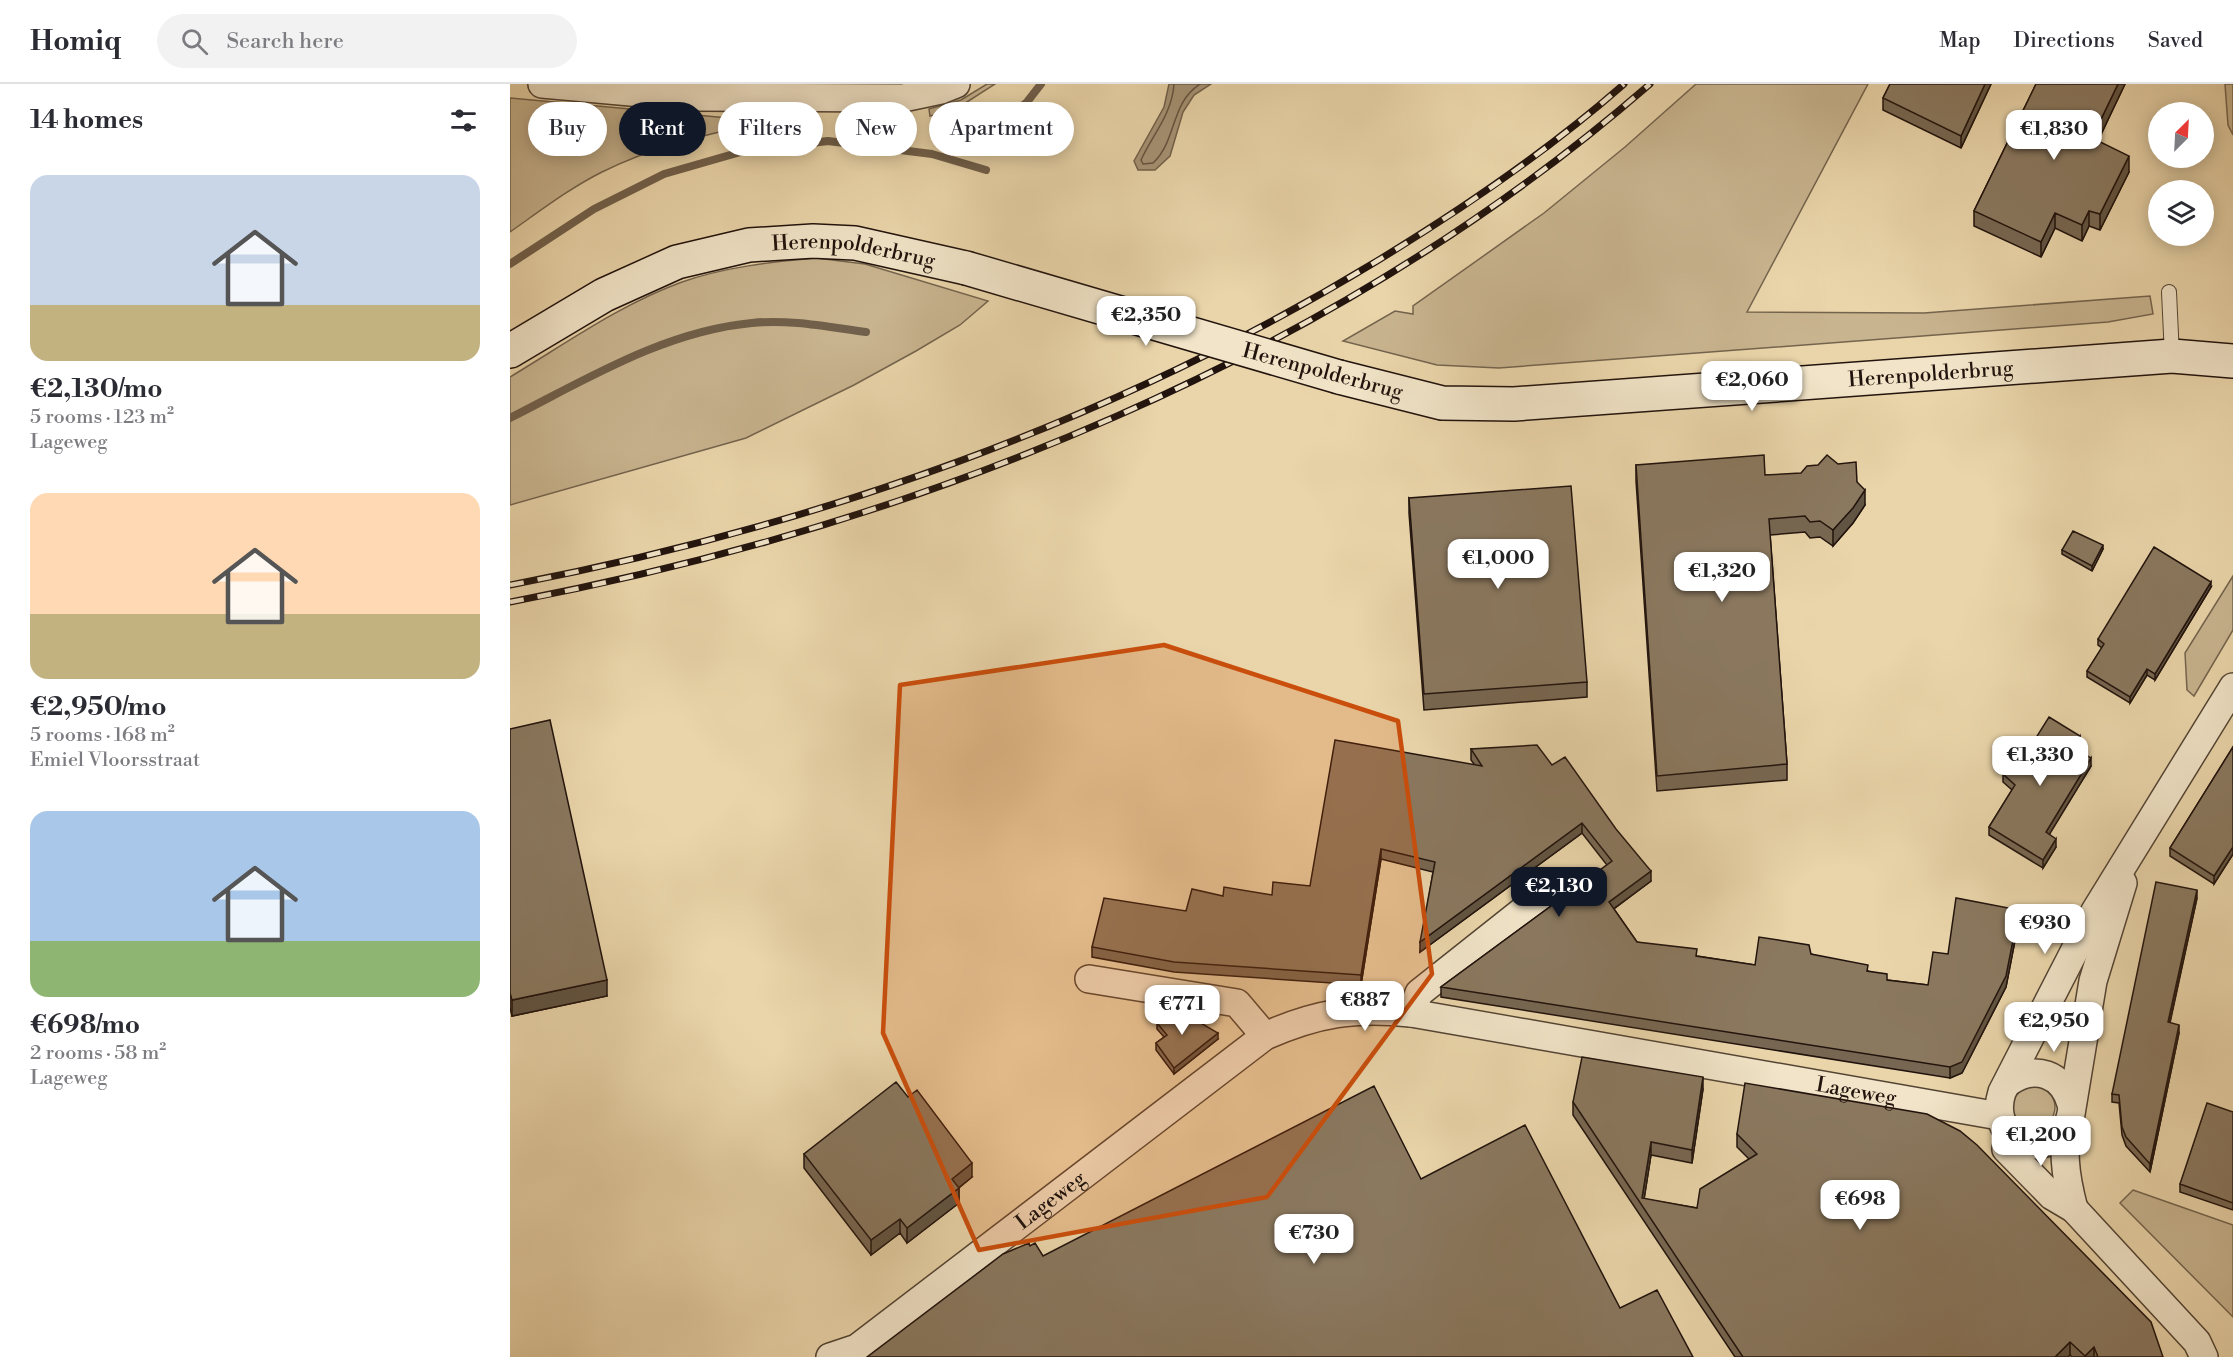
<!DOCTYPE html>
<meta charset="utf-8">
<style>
body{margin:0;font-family:"Libre Bodoni",serif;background:#f2f2f3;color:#2b2b33;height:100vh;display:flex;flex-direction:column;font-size:22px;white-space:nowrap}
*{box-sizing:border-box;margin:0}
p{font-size:20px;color:#7c7c81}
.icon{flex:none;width:33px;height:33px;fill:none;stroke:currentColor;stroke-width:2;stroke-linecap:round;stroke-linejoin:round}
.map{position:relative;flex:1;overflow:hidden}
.panel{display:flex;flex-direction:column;background:#fff;width:510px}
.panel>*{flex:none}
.banner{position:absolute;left:18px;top:18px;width:570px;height:54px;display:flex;gap:12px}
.needle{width:39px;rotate:24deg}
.buttons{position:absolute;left:1638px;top:18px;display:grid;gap:12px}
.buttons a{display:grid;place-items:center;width:66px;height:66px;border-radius:50%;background:#fff;box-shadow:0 3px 15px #0003;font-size:30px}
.price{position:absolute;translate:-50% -51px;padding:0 14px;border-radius:12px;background:#fff;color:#222;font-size:20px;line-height:39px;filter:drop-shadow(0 2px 3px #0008)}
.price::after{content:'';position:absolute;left:50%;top:36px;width:18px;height:14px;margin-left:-9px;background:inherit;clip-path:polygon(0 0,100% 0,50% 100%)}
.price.on{background:#111827;color:#fff}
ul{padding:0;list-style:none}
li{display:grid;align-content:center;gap:12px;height:318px;padding:0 30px}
li span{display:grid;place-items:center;height:186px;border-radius:18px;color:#555}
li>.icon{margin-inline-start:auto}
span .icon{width:108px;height:108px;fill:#fffc;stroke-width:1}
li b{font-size:26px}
h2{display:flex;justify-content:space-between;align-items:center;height:72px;padding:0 30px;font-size:26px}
.pill{padding:0 21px;border-radius:27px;background:#fff;box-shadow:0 3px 15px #0003;font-size:21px;line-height:54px}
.pill.on{background:#111827;color:#fff}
header{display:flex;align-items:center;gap:36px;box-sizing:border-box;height:84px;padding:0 30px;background:#fff;border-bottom:2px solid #e1e1e2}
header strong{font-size:28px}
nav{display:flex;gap:33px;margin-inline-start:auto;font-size:21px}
.search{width:420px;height:54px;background:#f2f2f3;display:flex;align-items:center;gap:15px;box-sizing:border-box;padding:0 21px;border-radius:33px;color:#7c7c81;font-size:22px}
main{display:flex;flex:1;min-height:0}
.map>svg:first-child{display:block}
.green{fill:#c8b48f;stroke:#74644e;stroke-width:1.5}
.water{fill:#a69375;stroke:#71604b;stroke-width:1.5}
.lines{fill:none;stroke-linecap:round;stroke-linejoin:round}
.shore{stroke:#645341;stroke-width:1.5}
.stream{stroke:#71604b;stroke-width:8}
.lane-casing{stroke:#534434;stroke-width:16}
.street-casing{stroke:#534434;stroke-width:30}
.secondary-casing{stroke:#21130d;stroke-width:36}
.lane{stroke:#f1e4c8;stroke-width:14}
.street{stroke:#f1e4c8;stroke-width:27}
.secondary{stroke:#f1e4c8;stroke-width:33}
.rail-casing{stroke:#21130d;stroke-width:7}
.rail{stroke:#f1e4c8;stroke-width:4.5;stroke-dasharray:14;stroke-linecap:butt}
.secondary-bridge-casing{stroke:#21130d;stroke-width:36;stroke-linecap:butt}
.secondary-bridge{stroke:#f1e4c8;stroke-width:33}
.wall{fill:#776752;stroke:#21130d;stroke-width:1.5}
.shaded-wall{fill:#615442;stroke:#21130d;stroke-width:1.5}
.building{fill:#8a785f;stroke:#21130d;stroke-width:1.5}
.marked{fill:#ca4e0c;fill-opacity:0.2;stroke:#ca4e0c;stroke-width:4.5;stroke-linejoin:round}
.labels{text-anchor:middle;stroke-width:5;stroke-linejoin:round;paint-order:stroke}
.street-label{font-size:21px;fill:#21130d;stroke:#f1e4c8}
</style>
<header>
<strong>Homiq</strong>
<div class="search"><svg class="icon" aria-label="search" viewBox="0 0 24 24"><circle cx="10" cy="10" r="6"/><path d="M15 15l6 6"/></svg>Search here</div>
<nav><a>Map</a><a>Directions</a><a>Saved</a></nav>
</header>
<main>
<section class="panel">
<h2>14 homes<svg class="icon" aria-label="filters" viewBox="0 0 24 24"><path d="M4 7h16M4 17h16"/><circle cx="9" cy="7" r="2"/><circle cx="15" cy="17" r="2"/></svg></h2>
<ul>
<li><span style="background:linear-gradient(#c9d6e8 70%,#c2b280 0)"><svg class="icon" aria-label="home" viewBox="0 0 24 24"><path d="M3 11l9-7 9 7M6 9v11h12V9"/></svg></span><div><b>€2,130/mo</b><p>5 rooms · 123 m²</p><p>Lageweg</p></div></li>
<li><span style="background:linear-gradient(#ffd9b3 65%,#c2b280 0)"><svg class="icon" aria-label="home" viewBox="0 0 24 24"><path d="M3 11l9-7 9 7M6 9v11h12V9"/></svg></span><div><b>€2,950/mo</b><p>5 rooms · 168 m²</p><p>Emiel Vloorsstraat</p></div></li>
<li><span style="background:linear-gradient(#a9c7e8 70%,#8fb573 0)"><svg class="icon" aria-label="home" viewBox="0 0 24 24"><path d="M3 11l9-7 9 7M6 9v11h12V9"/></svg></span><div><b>€698/mo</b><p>2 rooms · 58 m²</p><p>Lageweg</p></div></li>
</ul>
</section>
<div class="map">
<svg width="1723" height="1273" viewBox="0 0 1723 1273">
<rect width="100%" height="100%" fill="#ead5aa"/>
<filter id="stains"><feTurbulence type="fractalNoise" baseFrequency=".00333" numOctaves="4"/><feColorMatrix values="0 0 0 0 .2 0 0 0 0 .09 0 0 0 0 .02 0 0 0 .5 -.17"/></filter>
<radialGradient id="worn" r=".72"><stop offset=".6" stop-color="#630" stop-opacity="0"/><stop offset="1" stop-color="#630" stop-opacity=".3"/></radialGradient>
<path class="green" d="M477 0H485L446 25 420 32 419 25 451 16Z
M1186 0H1358L1237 228 1414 229 1640 212 1643 230 1598 238 989 284 927 281 833 257 885 227 903 230V222L1034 129 1115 63Z
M1715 0H1723V51L1718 41Z
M0 14 263 38C204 47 146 61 92 88 60 104 30 127 0 148Z
M306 174 355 180 478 217 450 241 406 267 344 301 236 354 0 421V293C55 260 111 220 172 198 215 183 261 178 306 174Z
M1723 492V546L1684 612 1677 606 1675 569Z
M1503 1023a21 21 0 1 1 42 0a21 21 0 1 1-42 0Z
M1623 1106 1723 1141V1233L1610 1119Z"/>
<path class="water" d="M659 0H701L684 11 673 28 660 72 645 86H628L624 77 654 23Z"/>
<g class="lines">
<path class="shore" d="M664 0C662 30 643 50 631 76L633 80 643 79C667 57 660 19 690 0"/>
<path class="stream" d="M491 39 517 18 531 0
M0 180 84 125 154 90 234 67 318 57 422 70 476 86
M0 334C77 295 155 247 242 239 280 235 318 243 356 248"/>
<defs>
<path id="lane" d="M1659 208 1662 272"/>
<g id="street">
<path d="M32 0 176 13 393 14 431 6 446 0"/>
<path d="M579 895 727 919 755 952"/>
<path d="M901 929 909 909 1049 798"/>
<path d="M1499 998C1525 980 1553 990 1561 1020"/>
<path d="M1555 1046C1524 1080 1478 1051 1492 1008L1585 827 1723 603"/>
<path d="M1499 1051 1496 1065 1542 1112 1564 1125 1687 1258 1694 1273"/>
<path d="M1564 1125C1555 1091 1551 1063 1561 1030L1583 897 1613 799"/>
<path id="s1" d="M320 1273 347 1264 755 952C807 929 845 923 901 929L1489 1032"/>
</g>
<g id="secondary">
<path id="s2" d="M0 267 94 211 167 178 239 161 303 157 345 159 456 184"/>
<path id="s3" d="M829 293 932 319 1004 320 1662 272 1723 277"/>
</g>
</defs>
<use href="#lane" class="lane-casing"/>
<use href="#street" class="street-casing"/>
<use href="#secondary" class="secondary-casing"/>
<use href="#lane" class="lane"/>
<use href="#street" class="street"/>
<use href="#secondary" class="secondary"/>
<defs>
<path id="rail" d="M0 501C304 443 602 338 867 177 954 124 1038 67 1114 0
M0 518C408 441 825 274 1140 0"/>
</defs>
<use href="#rail" class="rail-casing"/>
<use href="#rail" class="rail"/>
<defs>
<path id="secondary-bridge" d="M456 184 829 293"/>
</defs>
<use href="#secondary-bridge" class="secondary-bridge-casing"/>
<use href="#secondary-bridge" class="secondary-bridge"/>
</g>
<path class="wall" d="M1380 0H1481L1451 64 1373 26V14Z
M1526 0H1615L1588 57 1619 88 1590 146 1579 142 1572 157 1545 144 1531 173 1464 142V127Z
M1126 381 1347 398 1355 421 1343 439 1323 462 1310 453 1300 454 1295 448 1260 451 1277 680V696L1147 707 1126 397Z
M899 414 1077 598V613L914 626 899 429Z
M1593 465 1582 487 1552 470V466Z
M1701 503 1645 596 1637 591 1620 619 1577 593V587L1592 564 1588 561V555Z
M0 645 97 912 2 932 0 924Z
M1570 660 1567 665 1581 682 1539 750 1546 763 1533 784 1479 751V743L1502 706 1493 698V690L1519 665Z
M1723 663V770L1704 800 1660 772V764Z
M961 665 1042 681 1141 797 1104 825 1127 858 1187 872 1245 881 1301 870 1358 887 1377 896 1418 901 1438 870 1509 836 1496 903 1452 989 1440 994 931 913V903L1097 781 1072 749 910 868 923 788 871 775 851 901 664 888 582 873V863L713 812 762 811 800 802 964 680 961 676Z
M1687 814 1660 939 1669 949 1640 1088 1616 1062 1612 1051 1609 1019 1602 1018V1010Z
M647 939 708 955 664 990 646 966V959L654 953 647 945Z
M1193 1005 1182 1079 1141 1071 1134 1115 1187 1124 1239 1075 1227 1063V1050L1653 1273H1562L1560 1271 1558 1273H1225L1063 1031V1018Z
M1723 1028V1126L1670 1108V1100Z
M294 1070 462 1093 449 1104V1119L397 1159 390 1149 361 1171 294 1084Z"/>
<path class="shaded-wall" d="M1475 0H1481L1451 64V52Z
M1608 0H1615L1582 69V54Z
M1619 72V88L1590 146V130Z
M1579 127V142L1572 157V141Z
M1545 129V144L1531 173V158Z
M1355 406V421L1343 439 1323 462V446Z
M1593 461V465L1582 487V482Z
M1701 498V503L1645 596V590Z
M1637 585V591L1620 619V613Z
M1570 652V660L1563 671V663Z
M1581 674V682L1536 756V748Z
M1072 739V749L910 868V858Z
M1546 755V763L1533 784V776Z
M1723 763V770L1704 800V792Z
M871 765V775L851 901V891Z
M1141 787V797L1099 828V818Z
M1687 806V814L1658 946V938Z
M1509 826V836L1496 903 1452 989 1440 994V983Z
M97 896V912L2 932V916Z
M1669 941V949L1640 1088V1080Z
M708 949V955L664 990V984Z
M1193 993V1005L1182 1079V1066Z
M1141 1058V1071L1133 1122 1132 1114Z
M462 1079V1093L442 1109V1095Z
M449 1104V1119L397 1159V1144Z
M390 1135V1149L361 1171V1156Z
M1560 1258V1271L1558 1273H1545Z
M1584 1263V1273H1575V1272Z"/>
<path class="building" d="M1380 0H1475L1451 52 1373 14Z
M1526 0H1608L1582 54 1619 72 1590 130 1579 127 1572 141 1545 129 1531 158 1464 127Z
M1254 371 1255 391 1291 389 1297 382 1308 381 1317 371 1328 380 1346 378 1347 398 1355 406 1343 424 1323 446 1310 437 1300 438 1295 432 1259 435 1277 680 1147 692 1126 381Z
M1061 402 1077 598 914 610 899 414Z
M1563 447 1593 461 1582 482 1552 466Z
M1644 463 1701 498 1645 590 1637 585 1620 613 1577 587 1594 560 1588 555Z
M1539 633 1570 652 1563 663 1581 674 1536 748 1546 755 1533 776 1479 743 1505 701 1493 690 1511 660 1519 665Z
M40 636 97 896 2 916 0 909V645Z
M825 656 972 682 961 665 1027 661 1042 681 1055 673 1106 745 1141 787 1099 818 1127 858 1187 865 1186 872 1245 881 1249 853 1299 861 1301 870 1358 881 1357 887 1377 890V896L1418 901 1423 868 1438 870 1446 814 1509 826 1496 892 1452 978 1440 983 931 903 1102 777 1072 739 910 858 925 778 871 765 851 891 664 878 582 863 594 814 676 827 682 805 713 812 714 803 762 811 763 798 800 802Z
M1723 663V763L1704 792 1660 764Z
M1646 798 1687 806 1658 938 1669 941 1640 1080 1616 1053 1612 1043 1609 1011 1602 1010Z
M665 924 708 949 664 984 646 959 657 951 647 939Z
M1072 973 1193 993 1182 1066 1141 1058 1132 1114 1187 1124 1190 1105 1247 1070 1227 1050 1235 999 1417 1030 1450 1047 1467 1061 1641 1238 1653 1273H1588L1584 1263 1575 1272 1560 1258 1545 1273H1233L1063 1018Z
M386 998 398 1013 407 1006 462 1079 442 1095 449 1104 397 1144 390 1135 361 1156 294 1070Z
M864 1002 911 1095 1015 1041 1110 1224 1147 1206 1183 1273H357L493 1170 519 1159 520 1162 525 1159 533 1172Z
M1697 1019 1723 1028V1119L1670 1100Z"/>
<path class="marked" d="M654 561 888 637 922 890 757 1113 469 1166 373 949 390 601Z"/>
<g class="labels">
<g class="street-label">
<text dy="7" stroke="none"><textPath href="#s2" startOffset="369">Herenpolderbrug</textPath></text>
<text transform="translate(813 287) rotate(15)" y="7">Herenpolderbrug</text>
<text dy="7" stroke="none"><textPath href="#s3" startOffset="596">Herenpolderbrug</textPath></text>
<text dy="7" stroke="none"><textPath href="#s1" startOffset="1144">Lageweg</textPath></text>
<text dy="7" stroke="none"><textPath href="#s1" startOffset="272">Lageweg</textPath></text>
</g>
</g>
<rect width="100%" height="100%" filter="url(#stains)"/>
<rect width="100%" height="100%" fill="url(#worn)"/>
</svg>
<div class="buttons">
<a><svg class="needle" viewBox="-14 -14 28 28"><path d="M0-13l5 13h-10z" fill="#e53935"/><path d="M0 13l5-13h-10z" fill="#7c7c81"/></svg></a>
<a><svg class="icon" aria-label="layers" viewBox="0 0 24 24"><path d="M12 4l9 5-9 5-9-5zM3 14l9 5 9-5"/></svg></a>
</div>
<b class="price" style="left:1544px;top:77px">€1,830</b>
<b class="price" style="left:636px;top:263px">€2,350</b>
<b class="price" style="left:1242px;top:328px">€2,060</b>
<b class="price" style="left:988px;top:506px">€1,000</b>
<b class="price" style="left:1212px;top:519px">€1,320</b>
<b class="price" style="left:1530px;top:703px">€1,330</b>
<b class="price on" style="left:1049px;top:834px">€2,130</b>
<b class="price" style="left:1535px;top:871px">€930</b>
<b class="price" style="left:855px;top:948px">€887</b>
<b class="price" style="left:672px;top:952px">€771</b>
<b class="price" style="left:1544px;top:969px">€2,950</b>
<b class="price" style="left:1531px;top:1083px">€1,200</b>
<b class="price" style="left:1350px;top:1147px">€698</b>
<b class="price" style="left:804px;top:1181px">€730</b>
<div class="banner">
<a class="pill">Buy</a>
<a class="pill on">Rent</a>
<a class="pill">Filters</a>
<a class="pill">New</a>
<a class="pill">Apartment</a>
</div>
</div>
</main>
